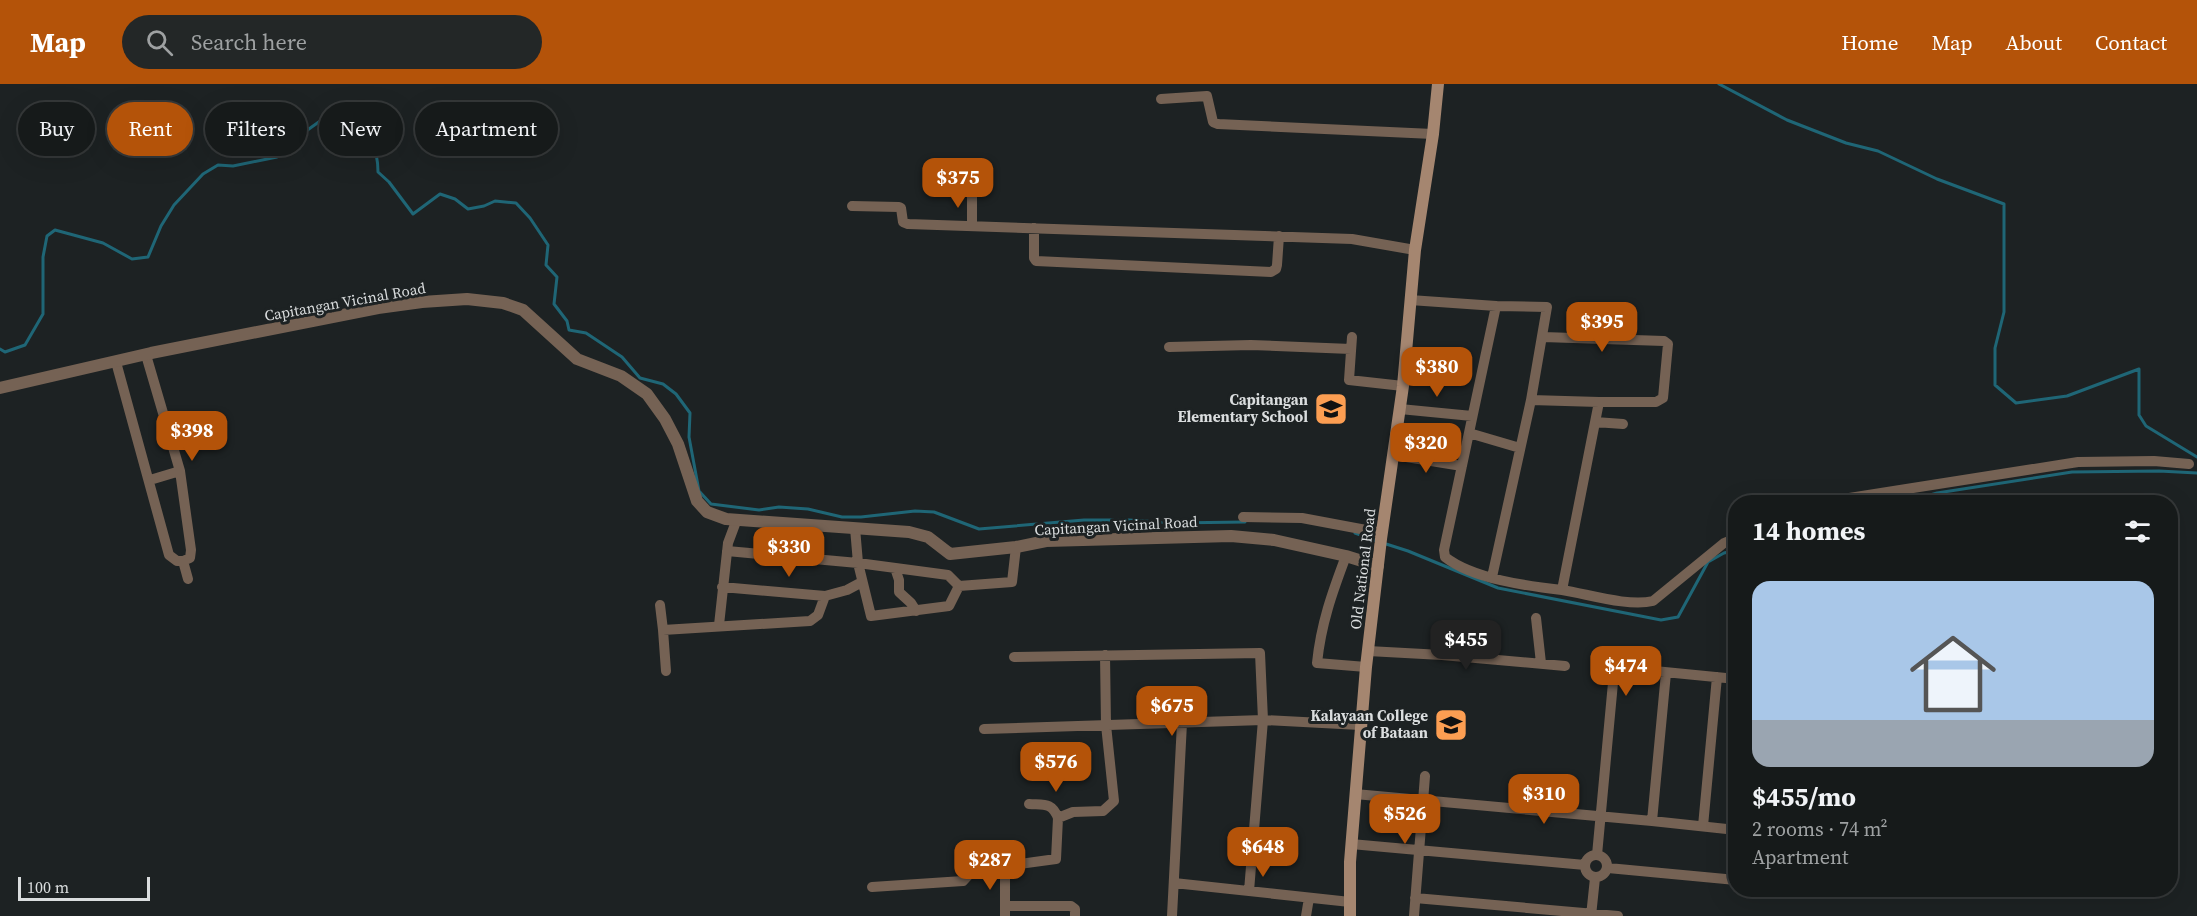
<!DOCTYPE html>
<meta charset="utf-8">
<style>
body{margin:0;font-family:"Source Serif 4",serif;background:#232727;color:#f1f3f6;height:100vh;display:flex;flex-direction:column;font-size:22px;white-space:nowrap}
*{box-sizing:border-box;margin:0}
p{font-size:20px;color:#9ea1a2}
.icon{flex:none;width:33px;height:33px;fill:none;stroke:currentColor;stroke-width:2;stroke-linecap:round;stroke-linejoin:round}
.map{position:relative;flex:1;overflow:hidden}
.details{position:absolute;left:1728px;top:411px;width:450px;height:402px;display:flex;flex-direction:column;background:#161a1a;border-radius:24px;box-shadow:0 6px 24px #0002,0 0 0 2px #353839}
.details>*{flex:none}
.hud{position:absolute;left:18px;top:18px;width:570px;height:54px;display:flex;gap:12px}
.scale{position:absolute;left:18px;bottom:15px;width:132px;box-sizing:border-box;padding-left:6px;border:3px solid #daddde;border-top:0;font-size:16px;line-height:21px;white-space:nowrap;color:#daddde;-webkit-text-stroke:4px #1d2223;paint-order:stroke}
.price{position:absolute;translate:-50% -51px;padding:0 14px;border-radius:12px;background:#b45309;color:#fff;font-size:20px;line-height:39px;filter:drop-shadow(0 2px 3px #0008)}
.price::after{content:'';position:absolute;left:50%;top:36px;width:18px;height:14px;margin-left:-9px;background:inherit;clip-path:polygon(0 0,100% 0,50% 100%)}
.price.current{background:#222;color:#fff}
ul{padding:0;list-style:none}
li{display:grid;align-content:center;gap:12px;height:318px;padding:0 24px}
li+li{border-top:2px solid #353839}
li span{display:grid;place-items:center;height:186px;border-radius:18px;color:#555}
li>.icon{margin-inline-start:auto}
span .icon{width:108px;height:108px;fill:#fffc;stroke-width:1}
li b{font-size:26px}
h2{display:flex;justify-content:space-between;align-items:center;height:72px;padding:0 24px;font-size:26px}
.chip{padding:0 21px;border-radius:27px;background:#161a1a;box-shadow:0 6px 24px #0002,0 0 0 2px #353839;font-size:21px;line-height:54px}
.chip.current{background:#b45309;color:#fff}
header{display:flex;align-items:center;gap:36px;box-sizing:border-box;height:84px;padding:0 30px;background:#b45309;color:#fff}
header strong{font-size:28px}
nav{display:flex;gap:33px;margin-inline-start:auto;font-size:21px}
.search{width:420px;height:54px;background:#232727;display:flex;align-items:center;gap:15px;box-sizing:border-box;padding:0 21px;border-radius:33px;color:#9ea1a2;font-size:22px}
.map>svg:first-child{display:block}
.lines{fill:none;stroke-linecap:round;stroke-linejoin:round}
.stream{stroke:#1f6676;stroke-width:3}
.minor{stroke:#756254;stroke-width:10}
.tertiary{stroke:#756254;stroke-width:12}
.secondary{stroke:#a58670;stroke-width:12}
.labels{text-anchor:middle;stroke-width:6;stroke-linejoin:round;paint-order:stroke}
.street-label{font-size:15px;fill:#daddde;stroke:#1d2223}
.poi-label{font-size:15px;font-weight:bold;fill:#daddde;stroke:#1d2223;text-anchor:end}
</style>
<header>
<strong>Map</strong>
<div class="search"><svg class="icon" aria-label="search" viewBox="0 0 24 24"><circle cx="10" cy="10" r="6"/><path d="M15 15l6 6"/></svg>Search here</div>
<nav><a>Home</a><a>Map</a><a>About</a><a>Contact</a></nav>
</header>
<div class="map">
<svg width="2197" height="832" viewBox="0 0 2197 832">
<rect width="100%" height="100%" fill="#1d2223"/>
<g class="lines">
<path class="stream" d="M1719 0 1787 36 1846 59 1878 67 1937 95 2004 120V228L1995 264V301L2016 319 2067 312 2139 285V331L2146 342 2197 373
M0 265 5 268 25 261 43 230V173L47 152 55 146 103 159 132 175 148 173 161 142 174 121 203 90 218 81 233 82 277 73 292 57 330 30H354C369 50 378 63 378 88L389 98 413 130 440 110 455 115 468 125 484 122 495 117 516 119 530 134 548 161 546 181 557 193 554 220 567 237 569 246 586 249 622 273 640 294 663 300 676 310 690 329 689 353 699 407 711 420 759 426 779 423 808 425 842 433H861L915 427 934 428 979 445 1084 436H1129L1173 439 1245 438
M1906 418 1937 409 2072 388 2159 387 2197 389
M1355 449 1377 457
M1383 459 1408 467 1498 504 1661 536 1678 533 1708 478 1724 469 1736 466"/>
<path class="minor" d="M1161 15 1207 12 1213 38 1218 40 1433 50
M972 109V142
M852 122 899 123 901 124 903 138 908 140 1352 155 1415 166
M1034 144V174L1036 177 1271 188 1276 185 1277 181 1279 152
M1410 216 1496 222 1547 223 1531 316 1492 493
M1496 222 1444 466 1445 473C1473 495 1527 502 1562 506L1599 318 1531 316
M1352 253 1349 296 1403 302
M1543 253 1664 257 1668 260 1663 314 1656 318H1599
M1169 263 1251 261 1351 265
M146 271 180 387 191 466 190 474 183 477 188 495
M116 278 169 471 177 477H183
M1400 325 1472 332
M1595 338 1623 340
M1469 349 1520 364
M1394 371 1462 382
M150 396 180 387
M1824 418 2078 378 2154 377 2189 380
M1243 433 1302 434 1382 449
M855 444 858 479 871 532 949 522 959 502
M727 467 858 479 948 491 959 502 1012 498 1016 463
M1346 472C1332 509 1321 540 1317 579L1366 583
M895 484 899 496V508L911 519 916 527
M722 503 825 512 847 506 862 498
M1562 506C1588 510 1628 523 1653 517L1724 459 1736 454
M660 521 663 546 810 537 818 531 825 512
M1536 534 1541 579
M719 541 728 459 737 435
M663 546 666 587
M1368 567 1442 571 1565 582
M1014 573 1260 569 1263 636 1249 807
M984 645 1263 636 1360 641
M1355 710 1652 737 1736 746
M1029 720C1044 721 1052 718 1058 734
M1652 737 1666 589
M1703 742 1717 593
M1351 760 1585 781
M1585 782a11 11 0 1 1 22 0a11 11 0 1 1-22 0Z
M1597 771 1614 588 1619 585H1634L1736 595
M1005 782V832
M1608 784 1736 796
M1174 799 1350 818
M872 803 963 797 975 784 1005 782 1056 775 1058 734 1073 728 1103 727 1114 717 1106 641 1105 571
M1415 814 1618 832
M1005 822H1071L1075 825V832
M1172 832 1182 639
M1306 832 1309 814
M1414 832 1425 692
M1591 832 1595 794"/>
<path class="tertiary" d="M0 304 151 269 378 224 422 218 467 215 503 219 523 226 577 275 621 292 647 310 665 335 678 360 697 417 707 428 726 435 909 448 928 453 950 470 1016 463 1046 457 1231 452 1274 456 1346 472 1378 482"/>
<path class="secondary" d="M1350 832V778L1366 583 1381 455 1403 302 1415 166 1433 50 1438 0"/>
</g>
<defs>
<symbol id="school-square" viewBox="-11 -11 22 22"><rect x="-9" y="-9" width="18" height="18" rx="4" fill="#fc9e52" stroke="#1d2223"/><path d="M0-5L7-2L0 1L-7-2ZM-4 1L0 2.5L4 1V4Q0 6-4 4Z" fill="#111"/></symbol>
<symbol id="university-square" viewBox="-11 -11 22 22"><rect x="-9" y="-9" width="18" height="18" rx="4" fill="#fc9e52" stroke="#1d2223"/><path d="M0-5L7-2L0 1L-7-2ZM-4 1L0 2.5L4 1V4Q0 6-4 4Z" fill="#111"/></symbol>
</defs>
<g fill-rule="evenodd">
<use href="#school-square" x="1312" y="306" width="38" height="38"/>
<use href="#university-square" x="1432" y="622" width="38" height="38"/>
</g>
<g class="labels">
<g class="street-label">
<text transform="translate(345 218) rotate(-10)" y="5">Capitangan Vicinal Road</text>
<text transform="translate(1116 442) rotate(-3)" y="5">Capitangan Vicinal Road</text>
<text transform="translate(1363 485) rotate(-83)" y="5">Old National Road</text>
</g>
<g class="poi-label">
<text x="1308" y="321">Capitangan<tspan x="1308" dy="17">Elementary School</tspan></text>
<text x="1428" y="637">Kalayaan College<tspan x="1428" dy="17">of Bataan</tspan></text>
</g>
</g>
</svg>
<div class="scale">100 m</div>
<b class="price" style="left:958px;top:125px">$375</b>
<b class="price" style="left:1602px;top:269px">$395</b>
<b class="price" style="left:1437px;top:314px">$380</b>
<b class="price" style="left:192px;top:378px">$398</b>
<b class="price" style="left:1426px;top:390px">$320</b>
<b class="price" style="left:789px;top:494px">$330</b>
<b class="price current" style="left:1466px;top:587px">$455</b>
<b class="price" style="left:1626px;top:613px">$474</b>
<b class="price" style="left:1172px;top:653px">$675</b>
<b class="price" style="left:1056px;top:709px">$576</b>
<b class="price" style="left:1544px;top:741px">$310</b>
<b class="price" style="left:1405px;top:761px">$526</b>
<b class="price" style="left:1263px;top:794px">$648</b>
<b class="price" style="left:990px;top:807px">$287</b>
<div class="hud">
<a class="chip">Buy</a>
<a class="chip current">Rent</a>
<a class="chip">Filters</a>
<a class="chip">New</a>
<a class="chip">Apartment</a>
</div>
<section class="details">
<h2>14 homes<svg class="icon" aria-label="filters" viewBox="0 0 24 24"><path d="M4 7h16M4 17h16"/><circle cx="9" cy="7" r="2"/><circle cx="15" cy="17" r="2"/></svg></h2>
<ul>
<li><span style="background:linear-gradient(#a9c7e8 75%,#9aa5b1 0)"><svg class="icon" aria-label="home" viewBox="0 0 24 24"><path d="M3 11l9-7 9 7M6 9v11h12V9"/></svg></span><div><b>$455/mo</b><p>2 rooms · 74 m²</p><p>Apartment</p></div></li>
</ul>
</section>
</div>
